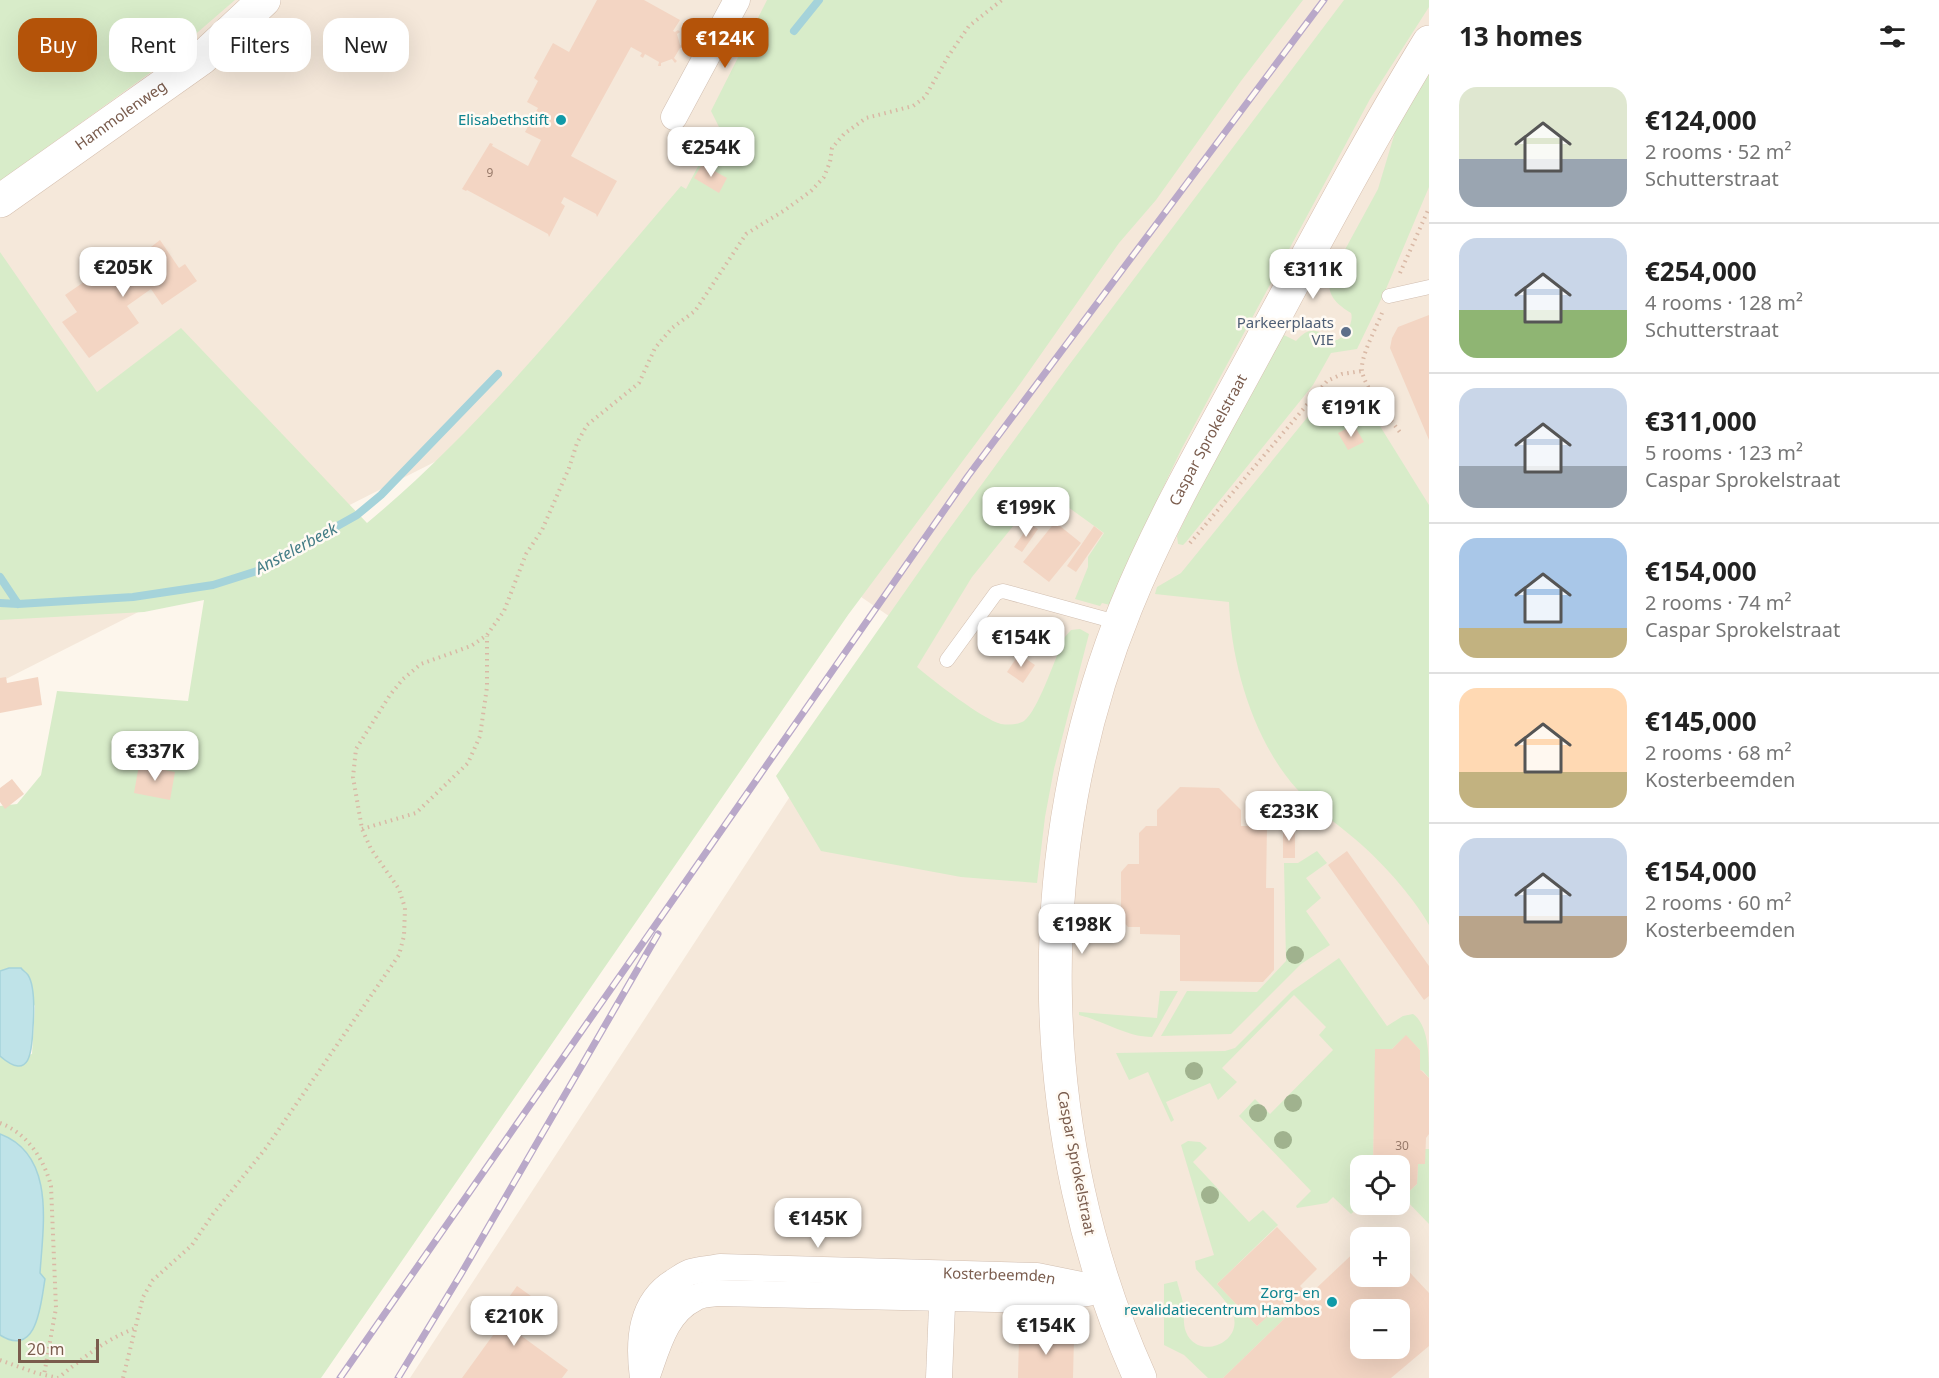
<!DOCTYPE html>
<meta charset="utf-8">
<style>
body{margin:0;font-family:"Noto Sans",sans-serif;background:#f6f6f6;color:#222;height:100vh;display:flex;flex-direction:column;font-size:22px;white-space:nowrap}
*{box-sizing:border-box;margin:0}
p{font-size:20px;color:#767676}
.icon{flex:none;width:33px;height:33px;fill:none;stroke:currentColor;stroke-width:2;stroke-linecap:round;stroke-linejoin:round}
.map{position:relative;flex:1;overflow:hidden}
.panel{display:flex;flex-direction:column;background:#fff;width:510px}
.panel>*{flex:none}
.top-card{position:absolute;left:18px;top:18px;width:570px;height:54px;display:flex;gap:12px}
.tools{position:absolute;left:1350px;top:1155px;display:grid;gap:12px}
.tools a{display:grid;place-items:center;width:60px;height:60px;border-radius:12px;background:#fff;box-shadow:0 6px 24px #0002;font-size:30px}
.scale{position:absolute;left:18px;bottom:15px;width:81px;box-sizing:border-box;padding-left:6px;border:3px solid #7a5c4d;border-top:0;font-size:16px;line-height:21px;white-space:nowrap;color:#7a5c4d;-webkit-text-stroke:4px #fffaf3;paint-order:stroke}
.price{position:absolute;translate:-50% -51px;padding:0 14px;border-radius:12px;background:#fff;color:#222;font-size:20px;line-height:39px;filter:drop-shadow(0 2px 3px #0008)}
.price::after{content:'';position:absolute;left:50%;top:36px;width:18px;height:14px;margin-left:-9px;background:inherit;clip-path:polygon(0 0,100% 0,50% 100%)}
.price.active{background:#b45309;color:#fff}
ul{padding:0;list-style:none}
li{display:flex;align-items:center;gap:18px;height:150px;padding:0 30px}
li+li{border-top:2px solid #e0e0e0}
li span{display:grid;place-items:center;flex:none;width:168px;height:120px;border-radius:18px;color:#555}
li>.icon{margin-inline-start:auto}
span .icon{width:72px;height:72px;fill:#fffc;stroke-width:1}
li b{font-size:26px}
h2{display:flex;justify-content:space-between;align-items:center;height:72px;padding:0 30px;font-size:26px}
.chip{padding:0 21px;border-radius:18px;background:#fff;box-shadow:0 6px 24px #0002;font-size:21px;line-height:54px}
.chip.active{background:#b45309;color:#fff}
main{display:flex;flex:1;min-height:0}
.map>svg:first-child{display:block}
.residential{fill:#f5e8da;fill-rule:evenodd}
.green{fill:#d8ecc9}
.water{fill:#bfe3e8;stroke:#a5d3da;stroke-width:1.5}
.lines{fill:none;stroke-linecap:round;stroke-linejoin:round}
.stream{stroke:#a5d3da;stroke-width:8}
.building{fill:#f3d5c3;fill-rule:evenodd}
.lane-casing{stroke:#d1beb0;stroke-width:15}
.street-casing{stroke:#d1beb0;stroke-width:27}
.secondary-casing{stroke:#d6c0b0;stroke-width:34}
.path{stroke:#d9b8a5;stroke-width:4;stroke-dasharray:1.5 4.5;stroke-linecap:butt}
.lane{stroke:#fff;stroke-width:14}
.street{stroke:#fff;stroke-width:26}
.secondary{stroke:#fff;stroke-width:33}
.rail-casing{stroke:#b9a8c9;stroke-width:7}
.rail{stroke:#fffaf3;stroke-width:4.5;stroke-dasharray:14;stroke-linecap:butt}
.tree{fill:#a0b28e}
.culture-dot{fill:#0f9aa8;stroke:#fffaf3;stroke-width:2}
.service-dot{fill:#5c6f8a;stroke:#fffaf3;stroke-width:2}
.labels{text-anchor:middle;stroke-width:5;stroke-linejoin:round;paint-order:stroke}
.number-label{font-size:12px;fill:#987a6a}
.street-label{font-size:15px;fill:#7a5c4d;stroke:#fffaf3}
.culture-label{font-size:15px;fill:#0d838f;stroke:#fffaf3;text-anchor:end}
.service-label{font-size:15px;fill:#4e5e75;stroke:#fffaf3;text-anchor:end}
.water-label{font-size:16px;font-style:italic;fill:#437c86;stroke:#fffaf3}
</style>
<main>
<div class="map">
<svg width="1429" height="1378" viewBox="0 0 1429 1378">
<rect width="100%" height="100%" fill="#fdf6ec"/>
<path class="residential" d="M193 0H1429V1378H410L902 625 567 395 0 682V146ZM1360 1166H1400V1204H1360ZM1360 1238H1400V1276H1360ZM1360 1310H1400V1348H1360Z"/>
<path class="green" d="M0 0H235L154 70 0 181Z
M767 0H1303L1241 81 1156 200 1119 243 1020 384 848 615 321 1378H0V1335L6 1339 19 1340 43 1277 40 1273C43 1224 56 1158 0 1134V1056L5 1060 32 1054 35 1006 9 968 0 971V806L17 804 41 775 57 691 188 701 204 600 144 612 0 620V252L97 392 181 328 367 523C485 425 581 302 681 186L686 189 719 127 711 111Z
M1344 0H1429V7L1370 99 1182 448 1140 536 1110 605 1102 603 1100 606 1075 599 1088 567V557L1104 533 1043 489 972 577 917 667C932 680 984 720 1001 724 1009 725 1017 725 1024 721 1038 711 1056 656 1064 638L1071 630 1080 629 1089 634 1054 769 1045 817 1037 883 961 877 821 851 776 776 939 543 1066 369Z
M1429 65V187L1386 289 1357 349 1331 353 1313 385 1186 542 1183 545 1178 544 1177 536 1216 456 1282 334 1296 341C1312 322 1320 334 1337 340 1346 336 1354 322 1351 313 1337 304 1328 297 1329 279L1378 189 1399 119Z
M1345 387 1355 389 1365 402 1429 505V925C1412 895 1381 861 1355 839 1335 822 1313 807 1296 788 1254 741 1231 664 1229 602L1155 594 1157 587 1181 573 1306 419 1333 392Z
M1317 851 1327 863 1306 878 1321 898 1306 911 1330 945 1301 964 1231 1034 1161 1036 1187 991 1257 992 1286 961 1284 863H1298Z
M1339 958 1387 1026 1403 1016 1413 1014C1429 1025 1429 1057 1429 1078L1423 1071 1420 1070V1050L1406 1036 1392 1049H1376L1373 1165 1360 1166 1361 1205 1351 1214 1333 1197 1327 1203 1297 1208 1296 1206 1311 1191 1239 1116 1255 1099 1270 1114 1333 1050 1319 1035 1326 1027 1294 995 1222 1068 1237 1082 1218 1100 1210 1083 1166 1102 1174 1120 1171 1122 1148 1072 1129 1080 1116 1053 1225 1051 1235 1048 1292 991Z
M1160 991H1178L1152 1037C1127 1037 1104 1021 1079 1015V1012L1157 1018Z
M1188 1141 1200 1142 1207 1148 1193 1162 1249 1222 1263 1210 1278 1225 1217 1284 1257 1326 1276 1309 1285 1318 1223 1378H1208L1184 1355 1164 1345V1284L1177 1281C1179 1290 1183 1299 1184 1309 1184 1316 1183 1325 1186 1332 1198 1362 1246 1342 1232 1312 1224 1296 1207 1282 1196 1269L1195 1261 1214 1255 1181 1145Z
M1425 1149H1429V1224L1403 1197 1417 1184 1418 1164Z"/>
<path class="water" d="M9 968H21C23 971 26 972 28 975 35 986 34 1013 33 1027 32 1049 31 1083 0 1056V971Z
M0 1134C56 1155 43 1226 40 1273L45 1279C41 1301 38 1359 0 1335Z"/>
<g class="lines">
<path class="stream" d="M794 31 819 0
M0 577 18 604
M0 603 18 604 133 597 213 585 257 571 357 515 381 495 498 374"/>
</g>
<path class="building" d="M597 0H644L680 20 673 31 675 32 678 30 680 32 677 34 680 45 684 46 683 48H680L674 58 677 61 675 63 672 59 661 63V66H658L659 62 645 54 643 58 640 56 642 53 631 47 571 156 617 181 597 217 596 214 564 197 561 203 565 206 549 237 548 234 467 190 466 191 462 189 490 143 493 144 492 146 528 166 541 140 525 132 538 108 527 102 538 81 534 78 553 43 569 52Z
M702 164 727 178 719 193 694 178Z
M160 240 179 268 185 264 197 281 162 305 151 289 127 306 139 323 89 358 62 322 77 312 65 295 100 271 107 281Z
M1429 315V440L1390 348 1392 338 1398 327Z
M1354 425 1364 442 1348 450 1338 433Z
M1055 522 1081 543 1049 582 1023 562Z
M1030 524 1038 529 1022 552 1014 547Z
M1094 526 1103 533 1076 572 1067 566Z
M1019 654 1035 665 1023 683 1007 672Z
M6 677 7 683 38 677 42 705 0 713V678Z
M139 765 175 772 170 800 134 793Z
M12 779 24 794 5 809 0 802V788Z
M1180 787 1219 788 1241 810V826H1267L1266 888H1274V970L1263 982 1180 981V935L1140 934V927H1128L1121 919V872L1128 864H1139V833L1146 826H1157V810Z
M1283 826H1295V858H1283Z
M1347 851 1429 966V996L1424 1000 1328 865Z
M1406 1035 1420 1050V1070L1422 1071 1429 1078V1134L1426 1138 1425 1164H1418L1417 1184 1403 1197 1400 1194V1166H1373L1375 1049H1392Z
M1277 1227 1317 1269 1300 1286 1309 1295 1360 1247V1276H1400V1262L1429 1293V1346L1391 1378H1223L1285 1318 1276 1309 1257 1326 1217 1284ZM1360 1310H1400V1348H1360Z
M517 1286 538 1301 516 1332 568 1370 562 1378H462L501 1324 493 1319Z
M1042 1325 1052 1326V1337H1074L1073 1378H1018L1019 1336 1041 1337Z"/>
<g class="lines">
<defs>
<path id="lane" d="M1389 296 1429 287
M947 660 996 593 1003 591 1120 623"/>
<g id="street">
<path d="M674 117 737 0"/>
<path d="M648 1373C658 1345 666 1312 695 1298 701 1294 711 1294 718 1293L1041 1300 1088 1293"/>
<path id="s1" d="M643 1378C638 1341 640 1302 675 1281 680 1278 686 1273 691 1272 700 1269 711 1269 720 1267L1037 1276 1106 1290"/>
<path d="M939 1378 943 1282"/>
</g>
<g id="secondary">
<path id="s2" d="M0 201 202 58 264 0"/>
<path id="s3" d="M1140 1378C1032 1138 1027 851 1126 607 1163 516 1214 430 1260 344 1315 242 1369 140 1429 42"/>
</g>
</defs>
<use href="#lane" class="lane-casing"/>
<use href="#street" class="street-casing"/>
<use href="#secondary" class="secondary-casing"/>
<path class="path" d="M1400 273 1429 208
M1382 313C1377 326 1360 357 1362 371 1365 389 1391 420 1402 435
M1190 543 1327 381 1342 374 1362 371
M362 829 416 813 468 763 480 736 487 687V636
M0 1123C27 1133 44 1159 51 1186L56 1308 44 1375
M0 1360 36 1373 58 1378C83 1358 106 1339 136 1328
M123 1378 143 1297 153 1280 192 1245 213 1214 266 1148 399 955 404 936 405 908 399 889 371 849 362 829 353 777 356 749 390 695 403 679 421 664 471 646 487 635 504 611 526 554 542 530 569 468 577 443 587 425 639 383 655 348 672 328 695 311 746 234 785 210 811 191 824 177 830 162 832 148 844 134 866 118 913 106 925 97 949 55 969 26 1002 0"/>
<use href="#lane" class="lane"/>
<use href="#street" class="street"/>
<use href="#secondary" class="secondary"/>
<defs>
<path id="rail" d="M340 1378 968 476 1324 0
M398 1378 461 1274 658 934"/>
</defs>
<use href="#rail" class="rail-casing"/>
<use href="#rail" class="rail"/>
</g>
<g class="tree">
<circle cx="1295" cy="955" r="9"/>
<circle cx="1194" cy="1071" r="9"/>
<circle cx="1293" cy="1103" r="9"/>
<circle cx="1258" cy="1113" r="9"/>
<circle cx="1283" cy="1140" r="9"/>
<circle cx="1210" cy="1195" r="9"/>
</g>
<g class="culture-dot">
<circle cx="561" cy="120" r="6"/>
<circle cx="1332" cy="1302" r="6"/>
</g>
<circle class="service-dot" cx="1346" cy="332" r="6"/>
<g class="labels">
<g class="number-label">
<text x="490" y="177">9</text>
<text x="1402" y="1150">30</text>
</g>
<g class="street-label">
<text dy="5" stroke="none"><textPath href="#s2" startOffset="148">Hammolenweg</textPath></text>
<text dy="5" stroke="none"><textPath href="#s3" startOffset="978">Caspar Sprokelstraat</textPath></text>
<text transform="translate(1076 1163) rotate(79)" y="5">Caspar Sprokelstraat</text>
<text dy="5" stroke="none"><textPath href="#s1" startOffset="436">Kosterbeemden</textPath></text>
</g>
<g class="culture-label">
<text x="549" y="125">Elisabethstift</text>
<text x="1320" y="1298">Zorg- en<tspan x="1320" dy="17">revalidatiecentrum Hambos</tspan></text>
</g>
<g class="service-label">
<text x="1334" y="328">Parkeerplaats<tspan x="1334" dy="17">VIE</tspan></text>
</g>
<g class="water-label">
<text transform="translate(296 548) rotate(-28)" y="6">Anstelerbeek</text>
</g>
</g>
</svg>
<div class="tools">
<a><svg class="icon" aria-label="locate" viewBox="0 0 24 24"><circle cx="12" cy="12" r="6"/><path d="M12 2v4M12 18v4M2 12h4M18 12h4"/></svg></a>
<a>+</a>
<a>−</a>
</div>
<div class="scale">20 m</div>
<b class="price active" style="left:725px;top:69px">€124K</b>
<b class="price" style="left:711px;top:178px">€254K</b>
<b class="price" style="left:123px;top:298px">€205K</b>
<b class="price" style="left:1313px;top:300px">€311K</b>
<b class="price" style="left:1351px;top:438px">€191K</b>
<b class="price" style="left:1026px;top:538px">€199K</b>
<b class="price" style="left:1021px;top:668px">€154K</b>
<b class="price" style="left:155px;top:782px">€337K</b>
<b class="price" style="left:1289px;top:842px">€233K</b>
<b class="price" style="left:1082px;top:955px">€198K</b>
<b class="price" style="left:818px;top:1249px">€145K</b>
<b class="price" style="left:514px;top:1347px">€210K</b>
<b class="price" style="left:1046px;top:1356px">€154K</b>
<div class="top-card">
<a class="chip active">Buy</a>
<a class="chip">Rent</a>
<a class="chip">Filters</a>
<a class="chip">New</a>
</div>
</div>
<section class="panel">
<h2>13 homes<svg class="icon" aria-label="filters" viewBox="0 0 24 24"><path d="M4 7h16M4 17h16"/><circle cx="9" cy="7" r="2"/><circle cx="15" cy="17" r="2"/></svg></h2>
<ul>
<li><span style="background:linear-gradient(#dfe7d0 60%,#9aa5b1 0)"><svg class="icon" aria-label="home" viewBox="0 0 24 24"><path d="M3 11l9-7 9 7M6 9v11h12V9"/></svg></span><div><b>€124,000</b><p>2 rooms · 52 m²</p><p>Schutterstraat</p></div></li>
<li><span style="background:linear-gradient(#c9d6e8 60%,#8fb573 0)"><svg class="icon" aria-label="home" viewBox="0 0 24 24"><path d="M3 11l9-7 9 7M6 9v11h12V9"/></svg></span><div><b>€254,000</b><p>4 rooms · 128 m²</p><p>Schutterstraat</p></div></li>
<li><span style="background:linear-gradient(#c9d6e8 65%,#9aa5b1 0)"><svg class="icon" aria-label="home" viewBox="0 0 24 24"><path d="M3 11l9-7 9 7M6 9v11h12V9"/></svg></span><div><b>€311,000</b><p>5 rooms · 123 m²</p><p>Caspar Sprokelstraat</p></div></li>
<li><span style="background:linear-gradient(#a9c7e8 75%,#c2b280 0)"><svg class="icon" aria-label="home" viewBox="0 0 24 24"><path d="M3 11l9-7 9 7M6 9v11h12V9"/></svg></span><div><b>€154,000</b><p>2 rooms · 74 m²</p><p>Caspar Sprokelstraat</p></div></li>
<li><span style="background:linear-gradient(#ffd9b3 70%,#c2b280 0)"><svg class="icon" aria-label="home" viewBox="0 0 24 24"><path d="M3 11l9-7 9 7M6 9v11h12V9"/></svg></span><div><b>€145,000</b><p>2 rooms · 68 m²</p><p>Kosterbeemden</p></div></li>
<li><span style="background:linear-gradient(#c9d6e8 65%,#b9a48a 0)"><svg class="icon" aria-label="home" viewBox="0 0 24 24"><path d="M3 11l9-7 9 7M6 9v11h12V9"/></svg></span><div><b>€154,000</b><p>2 rooms · 60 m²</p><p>Kosterbeemden</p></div></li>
</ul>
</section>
</main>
